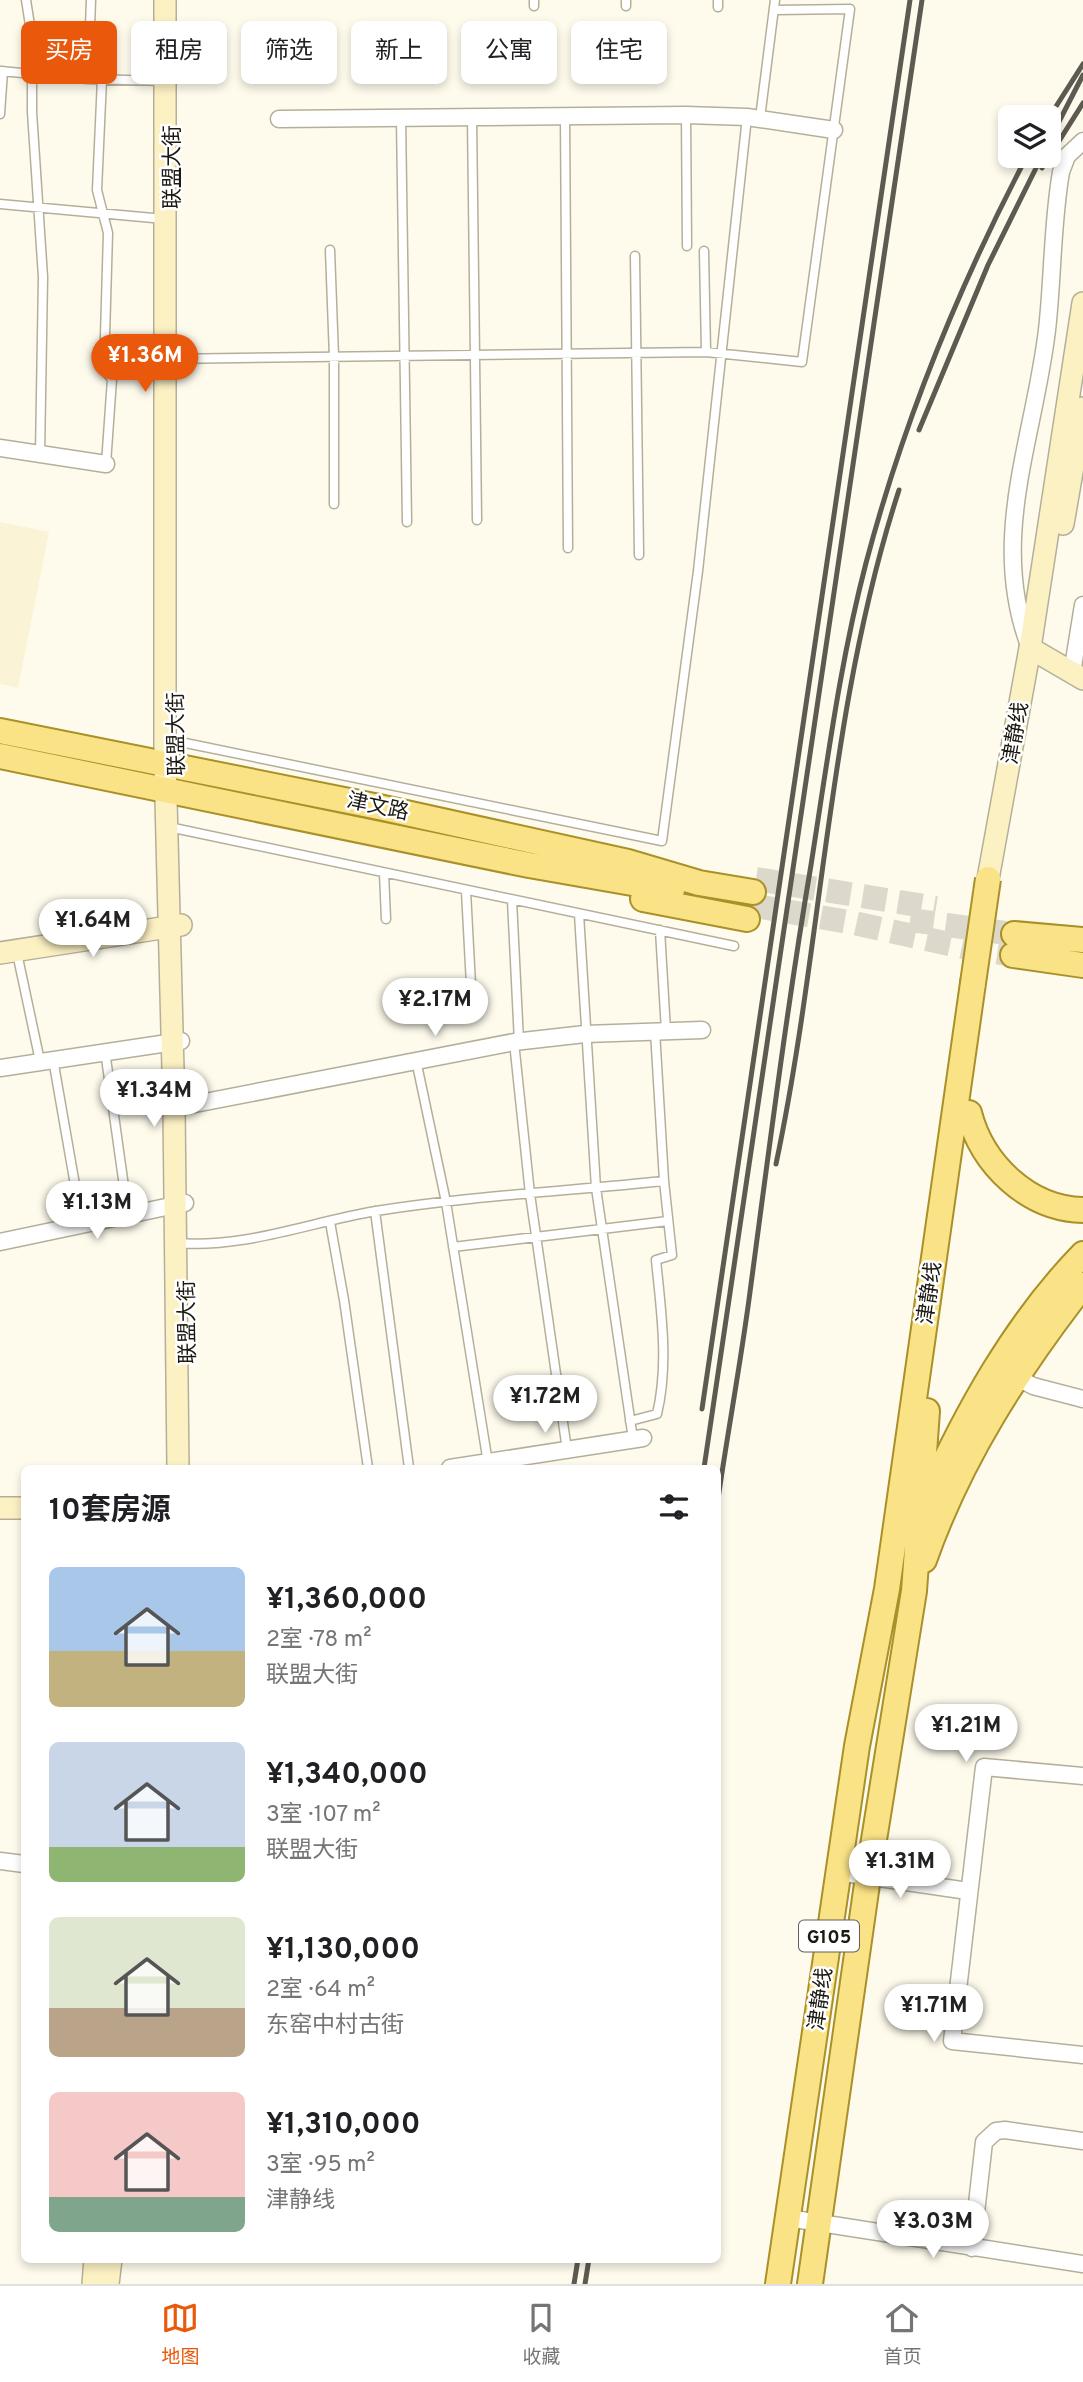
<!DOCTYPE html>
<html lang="zh">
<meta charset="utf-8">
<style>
body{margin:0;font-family:Overpass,"Noto Sans SC",sans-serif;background:#f2f2f2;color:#202124;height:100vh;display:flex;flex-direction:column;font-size:26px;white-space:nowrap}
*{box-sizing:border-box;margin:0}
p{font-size:23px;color:#757577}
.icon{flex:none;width:38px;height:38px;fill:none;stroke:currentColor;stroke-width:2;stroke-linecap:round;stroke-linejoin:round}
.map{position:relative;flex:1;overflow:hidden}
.drawer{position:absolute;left:21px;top:1465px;width:700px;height:798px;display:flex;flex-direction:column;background:#fff;border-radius:10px;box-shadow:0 4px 10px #0003}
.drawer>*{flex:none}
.hud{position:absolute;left:21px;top:21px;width:700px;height:63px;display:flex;gap:14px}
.controls{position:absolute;left:998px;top:105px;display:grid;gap:14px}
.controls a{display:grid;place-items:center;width:63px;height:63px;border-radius:10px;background:#fff;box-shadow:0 4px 10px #0003;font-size:35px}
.price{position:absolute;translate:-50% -60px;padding:0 16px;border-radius:24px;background:#fff;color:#222;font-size:23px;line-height:46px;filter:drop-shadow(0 2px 4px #0008)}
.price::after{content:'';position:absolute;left:50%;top:42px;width:21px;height:16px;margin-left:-10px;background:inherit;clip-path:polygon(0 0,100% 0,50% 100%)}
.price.selected{background:#ea580c;color:#fff}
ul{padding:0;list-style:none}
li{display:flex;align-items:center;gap:21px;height:175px;padding:0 28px}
li span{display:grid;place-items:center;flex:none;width:196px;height:140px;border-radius:10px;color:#555}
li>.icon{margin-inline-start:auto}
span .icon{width:84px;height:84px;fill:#fffc;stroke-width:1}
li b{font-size:30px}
h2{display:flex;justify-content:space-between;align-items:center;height:84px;padding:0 28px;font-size:30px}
.tag{padding:0 24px;border-radius:10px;background:#fff;box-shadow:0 4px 10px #0003;font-size:24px;line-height:63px}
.tag.selected{background:#ea580c;color:#fff}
.tabs{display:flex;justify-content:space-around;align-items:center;height:98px;border-top:2px solid #e0e0e0;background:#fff;font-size:19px;color:#757577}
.tabs a{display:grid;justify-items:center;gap:4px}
.tabs .selected{color:#ea580c}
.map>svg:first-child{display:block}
.built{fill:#fbf3d5}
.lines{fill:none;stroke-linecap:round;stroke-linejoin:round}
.primary-tunnel{stroke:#dcd9cc;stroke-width:24;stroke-dasharray:24 12;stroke-linecap:butt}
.lane-casing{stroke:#b5af9a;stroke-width:11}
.street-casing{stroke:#b5af9a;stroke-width:19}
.secondary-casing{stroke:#b5af9a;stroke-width:24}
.primary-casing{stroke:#a99029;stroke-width:28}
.lane{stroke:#fff;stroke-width:8}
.street{stroke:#fff;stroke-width:16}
.secondary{stroke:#fcf1c3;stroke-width:21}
.primary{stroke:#fae386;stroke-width:24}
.rail{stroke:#5d5b51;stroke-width:5}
.primary-bridge-casing{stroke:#a99029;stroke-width:28;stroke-linecap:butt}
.primary-bridge{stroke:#fae386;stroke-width:24}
.labels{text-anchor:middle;stroke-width:5;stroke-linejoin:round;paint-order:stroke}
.shield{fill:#fff;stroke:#5f5e58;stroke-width:2}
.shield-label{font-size:19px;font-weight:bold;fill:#1b1911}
.street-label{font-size:21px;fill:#1b1911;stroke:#fff}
</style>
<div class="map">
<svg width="1083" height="2284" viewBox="0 0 1083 2284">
<rect width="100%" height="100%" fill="#fefbed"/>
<path class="built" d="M0 522 49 532 18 688 0 684Z"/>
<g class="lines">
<path class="primary-tunnel" d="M756 879 936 908
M750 905 854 923 963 947 1013 955
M910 920 1014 934"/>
<defs>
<path id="lane" d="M26 0 32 38V112L43 277 40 454
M534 0V6
M626 0V6
M718 0V7
M0 71 88 79 165 81
M88 79 91 0
M102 79 97 190 108 233 104 370 112 379 106 464
M0 114 3 71
M686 115 687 246
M565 116 568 548
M472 117 477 520
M401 118 407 522
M760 118 775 0
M0 204 164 219
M330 250 334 357V504
M704 251 706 352
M635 256 639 555
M166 359 706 352 802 362 850 9 775 10
M166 739 662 841 698 571 747 117
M169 827 734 946
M384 873 386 919
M466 891 471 985
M512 900 519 1042
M579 914 596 1188 633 1439
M660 930 666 1031
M17 953 40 1061
M514 1042 530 1194 567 1450
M105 1051 128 1215
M53 1059 82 1225
M416 1060 446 1202 488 1463
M375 1211 409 1468
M330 1222 344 1300 368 1468
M176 1243C244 1249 310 1222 376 1211 471 1196 568 1191 664 1181
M453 1247 668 1221
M630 1421 657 1414C669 1364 661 1310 656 1260L672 1255 664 1181 655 1031"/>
<path id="street" d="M279 119 686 115 747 117 834 130
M0 448 106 464
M1030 648C988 539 1034 440 1047 330 1053 277 1052 224 1061 172L1067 156 1083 141
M1072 673 1083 605
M0 1068 181 1041
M174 1108 514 1042 585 1034 702 1030
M0 1242 185 1203
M1009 1373 1033 1386 1083 1399
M450 1468 643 1438
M1083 1776 984 1767 952 2041 1083 2055
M0 1861 24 1864
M838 1872 968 1891
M788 2218 1083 2264
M972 2248 984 2142 996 2131 1005 2130 1083 2141"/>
<path id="secondary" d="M165 0V762L174 1108 178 1468
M1063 524 1083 408
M1030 648 1083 679
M988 879 1030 648 1083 303
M0 953 181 925
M0 1508H24
M93 2284 95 2259
M108 2284 111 2259"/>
<path id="primary" d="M0 731 379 807 628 862 699 883 753 892
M0 756 529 865 672 890
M643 899 747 919
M1014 934 1083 940
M1013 955 1083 965
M969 1113C982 1164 1028 1209 1083 1210
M926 1502C966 1413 1015 1324 1083 1254
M924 1560C960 1458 1017 1370 1083 1285
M778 2284 857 1746 887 1589 973 983
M810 2284 868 1877 914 1591 927 1411"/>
</defs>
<use href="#lane" class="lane-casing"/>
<use href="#street" class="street-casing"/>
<use href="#secondary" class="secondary-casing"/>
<use href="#primary" class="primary-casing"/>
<use href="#lane" class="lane"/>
<use href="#street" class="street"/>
<use href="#secondary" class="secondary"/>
<use href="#primary" class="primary"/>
<path class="rail" d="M1048 119 1083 64
M1048 143 1083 75
M1042 168 1083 103
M919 430 988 265 1042 156
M776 1164C823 941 828 708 899 490
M702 1409 910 0
M704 1468 922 0
M718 1499C728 1430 741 1361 750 1292 769 1150 787 1007 811 865 827 764 840 662 866 563 903 423 960 284 1027 156
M574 2284 578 2259
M585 2284 589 2259"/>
<defs>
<path id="primary-bridge" d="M973 983 988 879"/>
</defs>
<use href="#primary-bridge" class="primary-bridge-casing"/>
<use href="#primary-bridge" class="primary-bridge"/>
</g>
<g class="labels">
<rect class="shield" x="799" y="1920.5" width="60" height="31" rx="5"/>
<g class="shield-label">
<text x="829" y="1943">G105</text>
</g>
<g class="street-label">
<text transform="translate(172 167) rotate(-90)" y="7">联盟大街</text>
<text transform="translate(1015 733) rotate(-80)" y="7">津静线</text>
<text transform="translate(176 734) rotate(-91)" y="7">联盟大街</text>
<text transform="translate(378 806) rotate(12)" y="7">津文路</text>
<text transform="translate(929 1293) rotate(-82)" y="7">津静线</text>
<text transform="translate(187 1322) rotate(-91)" y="7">联盟大街</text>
<text transform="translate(820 1999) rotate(-82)" y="7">津静线</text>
</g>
</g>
</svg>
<div class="controls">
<a><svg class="icon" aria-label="layers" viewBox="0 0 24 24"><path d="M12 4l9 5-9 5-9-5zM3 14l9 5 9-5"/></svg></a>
</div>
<b class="price selected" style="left:145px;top:394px">¥1.36M</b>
<b class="price" style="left:93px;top:959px">¥1.64M</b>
<b class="price" style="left:435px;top:1038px">¥2.17M</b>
<b class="price" style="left:154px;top:1129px">¥1.34M</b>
<b class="price" style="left:97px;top:1241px">¥1.13M</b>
<b class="price" style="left:545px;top:1435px">¥1.72M</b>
<b class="price" style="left:966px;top:1764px">¥1.21M</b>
<b class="price" style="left:900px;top:1900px">¥1.31M</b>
<b class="price" style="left:934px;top:2044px">¥1.71M</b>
<b class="price" style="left:933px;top:2260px">¥3.03M</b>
<div class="hud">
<a class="tag selected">买房</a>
<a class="tag">租房</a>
<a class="tag">筛选</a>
<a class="tag">新上</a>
<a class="tag">公寓</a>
<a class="tag">住宅</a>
</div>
<section class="drawer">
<h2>10套房源<svg class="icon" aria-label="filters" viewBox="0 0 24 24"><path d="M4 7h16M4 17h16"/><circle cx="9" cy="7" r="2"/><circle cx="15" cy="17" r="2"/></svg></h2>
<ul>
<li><span style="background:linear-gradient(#a9c7e8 60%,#c2b280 0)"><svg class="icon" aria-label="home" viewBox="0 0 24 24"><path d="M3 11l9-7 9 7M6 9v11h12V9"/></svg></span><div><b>¥1,360,000</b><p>2室 · 78 m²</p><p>联盟大街</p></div></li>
<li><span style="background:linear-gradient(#c9d6e8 75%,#8fb573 0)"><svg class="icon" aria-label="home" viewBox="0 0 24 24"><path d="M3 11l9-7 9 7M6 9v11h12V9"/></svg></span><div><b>¥1,340,000</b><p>3室 · 107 m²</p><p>联盟大街</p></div></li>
<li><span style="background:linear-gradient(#dfe7d0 65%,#b9a48a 0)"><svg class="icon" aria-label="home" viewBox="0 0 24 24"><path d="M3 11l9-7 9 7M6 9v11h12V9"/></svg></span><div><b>¥1,130,000</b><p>2室 · 64 m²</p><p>东窑中村古街</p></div></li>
<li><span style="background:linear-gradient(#f6c9c9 75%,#7fa58c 0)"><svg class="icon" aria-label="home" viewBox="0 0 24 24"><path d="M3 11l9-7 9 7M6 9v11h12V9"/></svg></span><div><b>¥1,310,000</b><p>3室 · 95 m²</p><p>津静线</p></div></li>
</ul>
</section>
</div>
<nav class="tabs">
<a class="selected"><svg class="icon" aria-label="map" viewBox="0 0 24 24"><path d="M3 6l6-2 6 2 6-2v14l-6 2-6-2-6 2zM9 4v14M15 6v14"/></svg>地图</a>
<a><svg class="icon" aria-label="saved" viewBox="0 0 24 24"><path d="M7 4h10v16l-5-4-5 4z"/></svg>收藏</a>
<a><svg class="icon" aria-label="home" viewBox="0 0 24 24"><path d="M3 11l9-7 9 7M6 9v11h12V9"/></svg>首页</a>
</nav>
